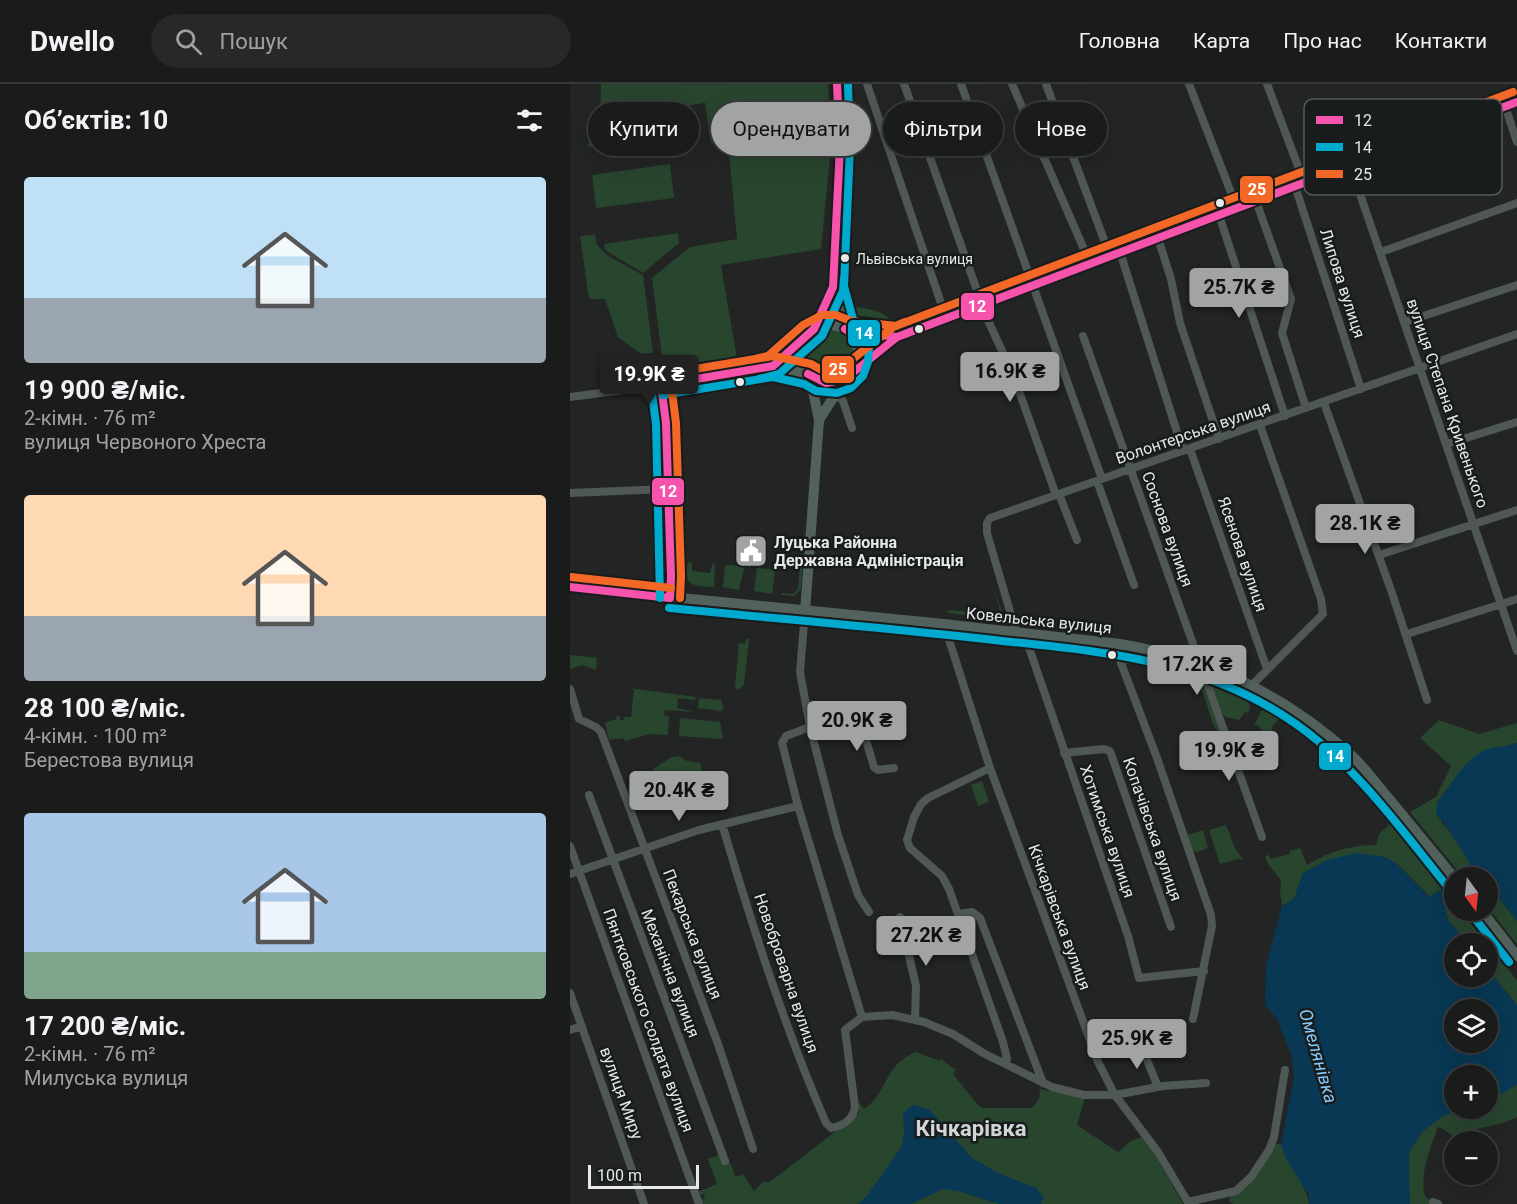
<!DOCTYPE html>
<html lang="uk">
<meta charset="utf-8">
<style>
body{margin:0;font-family:Roboto,sans-serif;background:#272828;color:#f1f3f6;height:100vh;display:flex;flex-direction:column;font-size:22px;white-space:nowrap}
*{box-sizing:border-box;margin:0}
p{font-size:20px;color:#9fa1a3}
.icon{flex:none;width:33px;height:33px;fill:none;stroke:currentColor;stroke-width:2;stroke-linecap:round;stroke-linejoin:round}
.map{position:relative;flex:1;overflow:hidden}
.sheet{display:flex;flex-direction:column;background:#1a1b1b;width:570px}
.sheet>*{flex:none}
.top-card{position:absolute;left:18px;top:18px;width:570px;height:54px;display:flex;gap:12px}
.needle{width:39px;rotate:165deg}
.fabs{position:absolute;left:874px;top:783px;display:grid;gap:12px}
.fabs a{display:grid;place-items:center;width:54px;height:54px;border-radius:50%;background:#1a1b1b;box-shadow:0 6px 24px #0002,0 0 0 2px #38393a;font-size:30px}
.scale{position:absolute;left:18px;bottom:15px;width:111px;box-sizing:border-box;padding-left:6px;border:3px solid #e7e9e9;border-top:0;font-size:16px;line-height:21px;white-space:nowrap;color:#e7e9e9;-webkit-text-stroke:4px #191c1c;paint-order:stroke}
.price{position:absolute;translate:-50% -51px;padding:0 14px;border-radius:6px;background:#a2a4a4;color:#111;font-size:20px;line-height:39px;filter:drop-shadow(0 2px 3px #0008)}
.price::after{content:'';position:absolute;left:50%;top:36px;width:18px;height:14px;margin-left:-9px;background:inherit;clip-path:polygon(0 0,100% 0,50% 100%)}
.price.current{background:#222;color:#fff}
ul{padding:0;list-style:none}
li{display:grid;align-content:center;gap:12px;height:318px;padding:0 24px}
li span{display:grid;place-items:center;height:186px;border-radius:6px;color:#555}
li>.icon{margin-inline-start:auto}
span .icon{width:108px;height:108px;fill:#fffc;stroke-width:1}
li b{font-size:26px}
h2{display:flex;justify-content:space-between;align-items:center;height:72px;padding:0 24px;font-size:26px}
.pill{padding:0 21px;border-radius:27px;background:#1a1b1b;box-shadow:0 6px 24px #0002,0 0 0 2px #38393a;font-size:21px;line-height:54px}
.pill.current{background:#a2a4a4;color:#111}
header{display:flex;align-items:center;gap:36px;box-sizing:border-box;height:84px;padding:0 30px;background:#1a1b1b;border-bottom:2px solid #38393a}
header strong{font-size:28px}
nav{display:flex;gap:33px;margin-inline-start:auto;font-size:21px}
.search{width:420px;height:54px;background:#272828;display:flex;align-items:center;gap:15px;box-sizing:border-box;padding:0 21px;border-radius:33px;color:#9fa1a3;font-size:22px}
main{display:flex;flex:1;min-height:0}
.map>svg:first-child{display:block}
.green{fill:#28452e}
.water{fill:#083854;fill-rule:evenodd}
.lines{fill:none;stroke-linecap:round;stroke-linejoin:round}
.stream{stroke:#083854;stroke-width:2}
.minor{stroke:#4f5855;stroke-width:8}
.major{stroke:#53615c;stroke-width:10}
.bus-1-casing{stroke:#191c1c;stroke-width:12}
.bus-2-casing{stroke:#191c1c;stroke-width:12}
.bus-3-casing{stroke:#191c1c;stroke-width:12}
.bus-1{stroke:#f653ac;stroke-width:8}
.bus-2{stroke:#00a9ce;stroke-width:8}
.bus-3{stroke:#f36827;stroke-width:8}
.bus-dot{fill:#e7e9e9;stroke:#191c1c;stroke-width:2}
.labels{text-anchor:middle;stroke-width:5;stroke-linejoin:round;paint-order:stroke}
.bus-label{font-size:14px;fill:#e7e9e9;stroke:#191c1c;text-anchor:start}
.street-label{font-size:16px;fill:#e7e9e9;stroke:#191c1c}
.poi-label{font-size:16px;font-weight:bold;fill:#e7e9e9;stroke:#191c1c;text-anchor:start}
.water-label{font-size:18px;font-style:italic;fill:#86c9fb;stroke:#191c1c}
.district-label{font-size:22px;font-weight:bold;fill:#d1d5d5;stroke:#191c1c}
.key{fill:#191c1c;stroke:#575a5a;stroke-width:1.5}
.key-label{font-size:16px;fill:#e7e9e9}
.line-badge{stroke:#191c1c;stroke-width:2}
.badge-label{font-size:16px;text-anchor:middle;font-weight:bold;fill:#fff}
</style>
<header>
<strong>Dwello</strong>
<div class="search"><svg class="icon" aria-label="search" viewBox="0 0 24 24"><circle cx="10" cy="10" r="6"/><path d="M15 15l6 6"/></svg>Пошук</div>
<nav><a>Головна</a><a>Карта</a><a>Про нас</a><a>Контакти</a></nav>
</header>
<main>
<section class="sheet">
<h2>Об’єктів: 10<svg class="icon" aria-label="filters" viewBox="0 0 24 24"><path d="M4 7h16M4 17h16"/><circle cx="9" cy="7" r="2"/><circle cx="15" cy="17" r="2"/></svg></h2>
<ul>
<li><span style="background:linear-gradient(#bfe0f5 65%,#9aa5b1 0)"><svg class="icon" aria-label="home" viewBox="0 0 24 24"><path d="M3 11l9-7 9 7M6 9v11h12V9"/></svg></span><div><b>19 900 ₴/міс.</b><p>2-кімн. · 76 m²</p><p>вулиця Червоного Хреста</p></div></li>
<li><span style="background:linear-gradient(#ffd9b3 65%,#9aa5b1 0)"><svg class="icon" aria-label="home" viewBox="0 0 24 24"><path d="M3 11l9-7 9 7M6 9v11h12V9"/></svg></span><div><b>28 100 ₴/міс.</b><p>4-кімн. · 100 m²</p><p>Берестова вулиця</p></div></li>
<li><span style="background:linear-gradient(#a9c7e8 75%,#7fa58c 0)"><svg class="icon" aria-label="home" viewBox="0 0 24 24"><path d="M3 11l9-7 9 7M6 9v11h12V9"/></svg></span><div><b>17 200 ₴/міс.</b><p>2-кімн. · 76 m²</p><p>Милуська вулиця</p></div></li>
</ul>
</section>
<div class="map">
<svg width="947" height="1120" viewBox="0 0 947 1120">
<rect width="100%" height="100%" fill="#232424"/>
<path class="green" d="M31 0H258L261 63 251 165 151 181 167 275 94 288 82 194 120 163 167 155 158 57 141 59 135 19 103 24 106 52 17 63 30 32Z
M100 80 104 114 26 124 22 91Z
M108 149 109 159 73 189 35 166 34 160Z
M25 151 27 161 38 172 73 191 83 269 71 270 48 253 35 215H19L10 152Z
M279 222C292 224 312 225 320 236L300 241 281 228Z
M236 270a24 24 0 1 1 48 0a24 24 0 1 1-48 0Z
M236 428 231 505 224 512 212 511V509L223 510 228 505 230 481 214 477 232 479Z
M118 478 122 479V487L140 489 142 481 145 480 144 503C124 502 113 503 118 478Z
M158 481 172 482 174 484 169 506 153 503 155 482Z
M187 484 205 486 202 510 184 507Z
M423 501 433 531 430 535 378 529 377 526 431 530Z
M176 555H179L174 601 168 606 165 603 169 559 175 560Z
M0 571 27 574 26 586 12 581 0 585Z
M559 577 626 593 634 603 652 653C637 640 640 609 622 594L577 588V582L560 579 555 581V578Z
M642 601 678 616 680 624 678 629 675 628 669 636 656 633 651 628Z
M59 604 126 613 125 616 108 614 107 624 124 628 95 626 94 631 99 632 98 651 80 650 55 657 54 654 39 656 35 639 46 635 47 632H50V636L53 637 54 633H61L64 606Z
M129 614 151 616 154 624 151 627 128 624Z
M693 623 710 634 703 641 700 656 687 641 684 642Z
M110 634 150 638 153 655 109 652Z
M869 636 909 650 947 639V659C937 663 929 662 919 665 906 668 874 707 867 719L872 739 879 746 900 779V784L891 791 840 728 866 713 881 682 850 654Z
M109 672 117 677 130 679 137 703 125 706 124 699 95 700 86 695 83 685 102 673Z
M412 697 419 718 408 722 401 701Z
M820 740 872 805 860 813 826 779 733 789 724 815 712 822 710 807 711 796 698 780 695 772 699 771 701 775 720 770 719 767 730 764 737 781C760 767 780 761 806 761L809 750Z
M656 741 665 764 673 776 668 775 650 780 639 746Z
M633 746 638 764 627 768 622 766 617 751Z
M918 800 947 837V860L918 824Z
M881 816 885 821V826L890 827 917 859H897L878 836 875 823Z
M918 861 947 896V921L918 886Z
M346 968 370 977 371 975 386 986 383 990 408 1021 413 1024H462L469 1015 470 1005 515 1014 507 1041 548 1068 561 1057 574 1052 613 1120H341L351 1114 309 1120H133L131 1116 135 1114 134 1110 130 1111 128 1108 147 1100 138 1075 149 1071 159 1076 166 1093 173 1090 184 1107 193 1098H200L289 1029 288 1017 294 1025C319 1008 313 981 346 968Z
M947 997V1033L933 1039 907 1045 897 1057C887 1057 878 1046 868 1043 861 1063 849 1090 855 1112L864 1120H826L828 1052 885 1024H918V1000Z
M704 1060H711C718 1078 738 1103 739 1120H663L660 1118 659 1111 670 1108Z"/>
<path class="water" d="M947 659V837L918 800V794L893 793 891 791 899 784 900 779 879 746 866 730 867 719 870 715C883 698 894 676 915 666 923 662 937 663 947 659Z
M786 769 815 773 826 779 859 813 872 805 881 816 875 823 878 836 897 859 885 860V892H918V886L947 921V1001L918 1017V992H885V1024L902 1025 873 1032 852 1048 839 1068 840 1120H739V1111L716 1075 711 1060 724 993 722 973 707 935 695 921 696 882 712 822 724 815 733 789 757 776ZM885 926H918V958H885Z
M343 1021 359 1025 402 1074 432 1091 466 1104 474 1114 471 1120H429L388 1107 373 1105 341 1120H288L297 1112 332 1062 334 1047 333 1029Z"/>
<g class="lines">
<path class="stream" d="M875 811 885 804"/>
<path class="minor" d="M297 0 376 234
M334 0 416 232 444 293 486 411
M391 0 532 395
M442 0 520 179
M476 0 540 172
M619 0 667 124
M697 0 734 98
M935 22 947 58
M780 81 947 567
M725 102 791 305
M686 117 721 215 712 249 736 324
M649 131 715 332
M588 154 601 195 610 239 649 355
M550 168 613 367
M811 168 947 119
M835 238 947 201
M513 252 692 753
M266 310 273 317 282 344
M0 313 91 301
M754 319 822 509 857 616
M877 360 947 338
M620 365 697 585
M527 397 564 501
M0 409 97 405
M489 410 507 456
M809 471 947 426
M374 540 420 684 528 978 545 1011 588 1068 619 1120
M446 548 417 449V439L420 434 947 250
M454 549 558 852 569 894 634 887
M837 550 947 515
M550 560 551 579 587 674 641 831 642 842 623 935
M682 601 753 530 751 515 690 341
M0 605 9 635 26 643 31 648 148 960 183 1065
M494 669 534 665 540 667 601 843
M420 684 358 714 351 720 344 733 337 756 340 764 372 792 379 805 433 958 437 975 436 980
M19 711 155 1077
M152 740C182 841 214 942 256 1039L261 1044C273 1042 283 1035 285 1023L275 946 292 933 228 722 212 659 216 652 240 643 230 588 235 528
M0 762 129 1120
M0 790 129 746 228 722
M299 828 288 811 268 751 240 643 284 634 292 643 304 683 308 686 324 684
M388 830 402 828 410 834 473 999
M330 833 346 902 345 936
M0 909 74 1120
M292 933 322 931 354 938 383 950 415 970 482 1003 514 1011H545L593 1002 636 999
M0 946 12 942
M570 959 588 1003
M618 1118 666 1107 681 1093 699 1066 704 1053 715 986
M863 1118 868 1120"/>
<path class="major" d="M263 203 275 245
M230 270a29 29 0 1 1 58 0a29 29 0 1 1-58 0Z
M244 245 263 203 270 62 267 0
M278 247 327 253
M203 282 234 255
M284 286 327 253 947 18
M249 336 275 295
M0 503 374 540 550 560C639 575 715 610 782 672 796 685 808 702 821 717 842 743 864 769 885 795
M100 514 101 492 96 339 91 301 203 282 238 290
M235 528 249 336 240 293
M911 826 947 872"/>
<defs>
<path id="bus-1" d="M275 245 278 247 327 253 338 249
M238 290 256 299 275 295 327 253 947 18
M91 301 203 282 244 245 263 203 270 62 267 0
M91 301 96 339 101 492 100 514
M0 503 100 514"/>
<path id="bus-2" d="M189 295 209 290 252 252 273 207 274 194
M81 302 86 340 90 514
M93 311 203 293 234 300 246 307 267 309 281 304 293 292 298 278 299 263 294 249 284 239 274 202 280 63 278 0
M99 524C201 534 304 543 406 554 520 567 628 571 726 640 787 683 830 744 877 802
M903 832 939 878"/>
<path id="bus-3" d="M185 275 198 272 233 241 252 231H266L281 237 326 242 335 238
M89 291 203 272 241 280 257 289 270 285 323 243 943 8
M101 300 106 339 111 492 110 514
M1 493 101 504"/>
</defs>
<use href="#bus-1" class="bus-1-casing"/>
<use href="#bus-2" class="bus-2-casing"/>
<use href="#bus-3" class="bus-3-casing"/>
<use href="#bus-1" class="bus-1"/>
<use href="#bus-2" class="bus-2"/>
<use href="#bus-3" class="bus-3"/>
</g>
<defs>
<symbol id="civic-square" viewBox="-11 -11 22 22"><rect x="-9" y="-9" width="18" height="18" rx="4" fill="#a2a4a4" stroke="#191c1c"/><path d="M-.6-6.5H3V-4.5H.6V-3L4-1V1h2V6H-6V1h2V-1L-.6-3ZM-1.2 2.5V6h2.4V2.5Z" fill="#fff"/></symbol>
</defs>
<g fill-rule="evenodd">
<use href="#civic-square" x="162" y="448" width="38" height="38"/>
</g>
<g class="bus-dot">
<circle cx="650" cy="119" r="5"/>
<circle cx="275" cy="174" r="5"/>
<circle cx="349" cy="245" r="5"/>
<circle cx="170" cy="298" r="5"/>
<circle cx="542" cy="571" r="5"/>
</g>
<g class="labels">
<g class="bus-label">
<text x="286" y="180">Львівська вулиця</text>
</g>
<g class="street-label">
<text transform="translate(773 199) rotate(72)" y="6">Липова вулиця</text>
<text transform="translate(878 319) rotate(71)" y="6">вулиця Степана Кривенького</text>
<text transform="translate(623 348) rotate(-19)" y="6">Волонтерська вулиця</text>
<text transform="translate(598 445) rotate(70)" y="6">Соснова вулиця</text>
<text transform="translate(673 470) rotate(71)" y="6">Ясенова вулиця</text>
<text transform="translate(469 536) rotate(6)" y="6">Ковельська вулиця</text>
<text transform="translate(583 745) rotate(71)" y="6">Копачівська вулиця</text>
<text transform="translate(538 747) rotate(71)" y="6">Хотимська вулиця</text>
<text transform="translate(490 833) rotate(70)" y="6">Кічкарівська вулиця</text>
<text transform="translate(123 850) rotate(69)" y="6">Пекарська вулиця</text>
<text transform="translate(101 889) rotate(69)" y="6">Механічна вулиця</text>
<text transform="translate(217 889) rotate(71)" y="6">Новоброварна вулиця</text>
<text transform="translate(79 936) rotate(70)" y="6">Пянтковського солдата вулиця</text>
<text transform="translate(52 1009) rotate(70)" y="6">вулиця Миру</text>
</g>
<g class="poi-label">
<text x="204" y="464">Луцька Районна<tspan x="204" dy="18">Державна Адміністрація</tspan></text>
</g>
<g class="water-label">
<text transform="translate(748 972) rotate(74)" y="6">Омелянівка</text>
</g>
<g class="district-label">
<text x="401" y="1052">Кічкарівка</text>
</g>
</g>
<rect x="734" y="15" width="198" height="96" rx="9" class="key"/>
<rect x="746" y="32" width="27" height="8" fill="#f653ac"/>
<rect x="746" y="59" width="27" height="8" fill="#00a9ce"/>
<rect x="746" y="86" width="27" height="8" fill="#f36827"/>
<g class="key-label">
<text x="784" y="42">12</text>
<text x="784" y="69">14</text>
<text x="784" y="96">25</text>
</g>
<g class="line-badge">
<rect x="669" y="91" width="35" height="29" rx="6" fill="#f36827"/>
<rect x="390" y="208" width="35" height="29" rx="6" fill="#f653ac"/>
<rect x="277" y="235" width="34" height="28" rx="6" fill="#00a9ce"/>
<rect x="251" y="271" width="34" height="29" rx="6" fill="#f36827"/>
<rect x="81" y="393" width="34" height="29" rx="6" fill="#f653ac"/>
<rect x="748" y="658" width="34" height="29" rx="6" fill="#00a9ce"/>
</g>
<g class="badge-label">
<text x="687" y="111">25</text>
<text x="407" y="228">12</text>
<text x="294" y="255">14</text>
<text x="268" y="291">25</text>
<text x="98" y="413">12</text>
<text x="765" y="678">14</text>
</g>
</svg>
<div class="fabs">
<a><svg class="needle" viewBox="-14 -14 28 28"><path d="M0-13l5 13h-10z" fill="#e53935"/><path d="M0 13l5-13h-10z" fill="#9fa1a3"/></svg></a>
<a><svg class="icon" aria-label="locate" viewBox="0 0 24 24"><circle cx="12" cy="12" r="6"/><path d="M12 2v4M12 18v4M2 12h4M18 12h4"/></svg></a>
<a><svg class="icon" aria-label="layers" viewBox="0 0 24 24"><path d="M12 4l9 5-9 5-9-5zM3 14l9 5 9-5"/></svg></a>
<a>+</a>
<a>−</a>
</div>
<div class="scale">100 m</div>
<b class="price" style="left:669px;top:235px">25.7K ₴</b>
<b class="price" style="left:440px;top:319px">16.9K ₴</b>
<b class="price current" style="left:79px;top:322px">19.9K ₴</b>
<b class="price" style="left:795px;top:471px">28.1K ₴</b>
<b class="price" style="left:627px;top:612px">17.2K ₴</b>
<b class="price" style="left:287px;top:668px">20.9K ₴</b>
<b class="price" style="left:659px;top:698px">19.9K ₴</b>
<b class="price" style="left:109px;top:738px">20.4K ₴</b>
<b class="price" style="left:356px;top:883px">27.2K ₴</b>
<b class="price" style="left:567px;top:986px">25.9K ₴</b>
<div class="top-card">
<a class="pill">Купити</a>
<a class="pill current">Орендувати</a>
<a class="pill">Фільтри</a>
<a class="pill">Нове</a>
</div>
</div>
</main>
